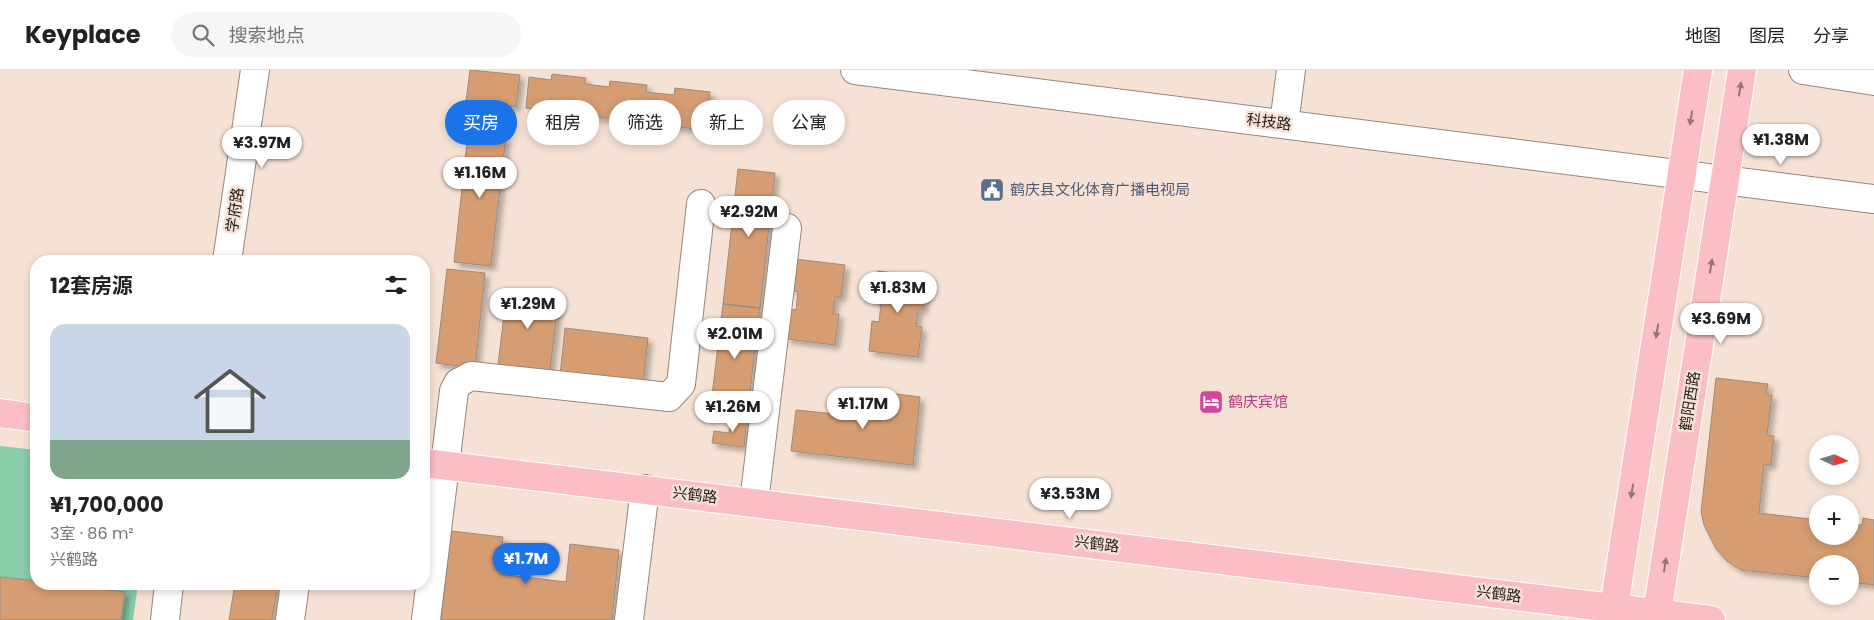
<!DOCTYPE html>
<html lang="zh">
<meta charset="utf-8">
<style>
body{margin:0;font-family:Poppins,"Noto Sans SC",sans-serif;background:#f6f6f6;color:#222;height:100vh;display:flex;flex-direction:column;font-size:19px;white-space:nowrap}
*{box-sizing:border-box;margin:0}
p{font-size:16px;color:#767676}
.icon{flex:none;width:28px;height:28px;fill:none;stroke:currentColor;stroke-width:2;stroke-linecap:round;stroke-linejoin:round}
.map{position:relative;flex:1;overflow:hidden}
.details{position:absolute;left:30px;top:185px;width:400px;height:335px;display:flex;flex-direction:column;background:#fff;border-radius:20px;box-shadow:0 2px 8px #0003}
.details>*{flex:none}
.hud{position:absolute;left:445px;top:30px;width:475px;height:45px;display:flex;gap:10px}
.needle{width:32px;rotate:94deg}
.buttons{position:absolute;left:1809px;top:365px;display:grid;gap:10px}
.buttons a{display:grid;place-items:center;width:50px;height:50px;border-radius:50%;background:#fff;box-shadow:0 2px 8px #0003;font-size:25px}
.price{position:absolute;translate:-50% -42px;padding:0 11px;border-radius:18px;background:#fff;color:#222;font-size:16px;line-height:32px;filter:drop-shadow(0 1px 2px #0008)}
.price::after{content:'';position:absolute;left:50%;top:30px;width:15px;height:11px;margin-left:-8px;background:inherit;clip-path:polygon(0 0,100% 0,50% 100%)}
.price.selected{background:#1a73e8;color:#fff}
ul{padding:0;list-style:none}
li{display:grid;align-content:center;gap:10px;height:265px;padding:0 20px}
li+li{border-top:1px solid #e0e0e0}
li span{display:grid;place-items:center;height:155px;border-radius:15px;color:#555}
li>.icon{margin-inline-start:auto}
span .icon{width:90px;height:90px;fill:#fffc;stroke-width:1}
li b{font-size:21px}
h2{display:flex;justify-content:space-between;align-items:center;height:60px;padding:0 20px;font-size:21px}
.tag{padding:0 18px;border-radius:22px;background:#fff;box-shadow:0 2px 8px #0003;font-size:18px;line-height:45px}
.tag.selected{background:#1a73e8;color:#fff}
header{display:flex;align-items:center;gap:30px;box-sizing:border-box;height:70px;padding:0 25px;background:#fff;border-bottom:1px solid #e0e0e0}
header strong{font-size:24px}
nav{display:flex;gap:28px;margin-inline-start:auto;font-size:18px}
.search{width:350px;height:45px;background:#f6f6f6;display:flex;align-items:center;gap:12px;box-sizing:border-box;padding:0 18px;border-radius:28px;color:#767676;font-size:19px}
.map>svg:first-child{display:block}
.green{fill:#88cca9}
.building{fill:#d69c72;stroke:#9d8b7e;filter:url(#shadow)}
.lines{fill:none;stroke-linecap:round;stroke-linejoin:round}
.minor-casing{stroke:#988679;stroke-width:30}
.major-casing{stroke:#fff;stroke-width:30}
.minor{stroke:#fff;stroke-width:28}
.major{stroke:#fbbec4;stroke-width:28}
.oneway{fill:#987475}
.labels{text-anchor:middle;stroke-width:5;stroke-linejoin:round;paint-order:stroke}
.street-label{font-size:15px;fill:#201914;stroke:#f6e2d4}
.service-label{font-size:15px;fill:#4e5e75;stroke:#f6e2d4;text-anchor:start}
.hotel-label{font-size:15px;fill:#b23c85;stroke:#f6e2d4;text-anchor:start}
</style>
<header>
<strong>Keyplace</strong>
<div class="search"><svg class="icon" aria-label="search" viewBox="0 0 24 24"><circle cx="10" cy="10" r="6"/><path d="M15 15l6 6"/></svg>搜索地点</div>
<nav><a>地图</a><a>图层</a><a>分享</a></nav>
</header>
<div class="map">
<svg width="1874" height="550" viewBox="0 0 1874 550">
<defs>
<filter id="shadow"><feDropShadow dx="4.5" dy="4.5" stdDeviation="2.5" flood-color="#0004"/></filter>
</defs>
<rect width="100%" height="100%" fill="#f6e2d4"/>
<path class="green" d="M0 376 36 380V514H138L133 550H0Z"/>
<path class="building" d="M470 0 520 5 516 37 466 31Z
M552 4 586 8 585 14 609 17 610 11 647 15 646 22 674 25 675 18 710 22 709 30 724 31 720 62 526 38 529 7 551 10Z
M468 63 506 67 491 196 454 192Z
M738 99 775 103 760 238 723 234Z
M795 189 845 195 841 227H835L833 244H839L835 275 786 269 790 239 796 240 798 222 791 221Z
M447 199 485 203 475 298 436 293Z
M878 201 927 207 923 239H918L916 256 922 257 918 287 869 281 872 251 879 252 881 234 874 233Z
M507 219 559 225 550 301 498 295Z
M723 234 760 238 747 346 710 342Z
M565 258 648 268 643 315 560 305Z
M1716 308 1768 314 1766 325H1772L1767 365 1774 366 1771 395 1764 394 1759 443 1818 450V466H1850V454L1862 455 1863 448 1874 450V515L1850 512V494H1818V508L1741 500 1727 491 1716 479 1704 455 1701 442Z
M858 319 920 327 913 395 791 381 796 340 855 346Z
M731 344 747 346 744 377 712 373 714 361 729 363Z
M451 461 503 467 499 504 566 512 570 474 619 480 612 550H441Z
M0 507 36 511V514H56L125 522 121 550H0Z
M235 514H278L272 550H229Z"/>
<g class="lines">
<defs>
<path id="minor" d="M855 0 1874 129
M1803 0 1874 11
M1284 54 1291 0
M227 191 255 0
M754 432 787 158
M165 550 169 514
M290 550 295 514
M426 550 454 321 458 313 471 306 669 327 681 314 701 134
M629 550 645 419"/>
<path id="major" d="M0 343 36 348
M424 393 1711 550
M1612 550 1698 0
M1656 550 1742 0"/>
</defs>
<use href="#minor" class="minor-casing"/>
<use href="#major" class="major-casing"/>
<use href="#minor" class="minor"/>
<use href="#major" class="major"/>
</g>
<defs><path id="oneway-solid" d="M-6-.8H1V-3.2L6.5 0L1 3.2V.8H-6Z" transform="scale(1.25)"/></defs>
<g class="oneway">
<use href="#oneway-solid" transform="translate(1740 19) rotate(-81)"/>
<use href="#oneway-solid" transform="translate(1691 48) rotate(99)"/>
<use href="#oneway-solid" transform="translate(1711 196) rotate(-81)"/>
<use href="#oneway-solid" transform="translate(1657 261) rotate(99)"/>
<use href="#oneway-solid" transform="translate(1632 421) rotate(99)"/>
<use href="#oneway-solid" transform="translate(1665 495) rotate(-81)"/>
</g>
<defs>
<symbol id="civic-square" viewBox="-11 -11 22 22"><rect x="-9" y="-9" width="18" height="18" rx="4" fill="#5c6f8a" stroke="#f6e2d4"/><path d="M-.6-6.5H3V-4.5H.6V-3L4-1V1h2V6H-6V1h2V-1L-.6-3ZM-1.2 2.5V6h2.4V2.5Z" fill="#fff"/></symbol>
<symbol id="hotel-square" viewBox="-11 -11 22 22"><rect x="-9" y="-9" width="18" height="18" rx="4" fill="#d1479c" stroke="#f6e2d4"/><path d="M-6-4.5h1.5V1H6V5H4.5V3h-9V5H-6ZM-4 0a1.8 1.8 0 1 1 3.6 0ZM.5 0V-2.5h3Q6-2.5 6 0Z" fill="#fff"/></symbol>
</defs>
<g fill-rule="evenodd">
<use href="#civic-square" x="978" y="106" width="28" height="28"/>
<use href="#hotel-square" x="1197" y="318" width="28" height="28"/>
</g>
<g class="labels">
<g class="street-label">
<text transform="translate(1269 52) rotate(7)" y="5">科技路</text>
<text transform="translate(235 140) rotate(-82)" y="5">学府路</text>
<text transform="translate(1690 331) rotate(-81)" y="5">鹤阳西路</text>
<text transform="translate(695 425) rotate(7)" y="5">兴鹤路</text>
<text transform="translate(1097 474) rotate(7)" y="5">兴鹤路</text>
<text transform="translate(1499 524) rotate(7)" y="5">兴鹤路</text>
</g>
<g class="service-label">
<text x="1010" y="125">鹤庆县文化体育广播电视局</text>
</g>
<g class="hotel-label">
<text x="1228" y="337">鹤庆宾馆</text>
</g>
</g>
</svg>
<div class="buttons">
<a><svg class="needle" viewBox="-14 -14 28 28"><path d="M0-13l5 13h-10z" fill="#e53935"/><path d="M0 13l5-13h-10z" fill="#767676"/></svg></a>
<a>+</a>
<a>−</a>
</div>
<b class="price" style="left:1781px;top:96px">¥1.38M</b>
<b class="price" style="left:262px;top:99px">¥3.97M</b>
<b class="price" style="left:480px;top:129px">¥1.16M</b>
<b class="price" style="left:749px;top:168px">¥2.92M</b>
<b class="price" style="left:898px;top:244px">¥1.83M</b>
<b class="price" style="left:528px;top:260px">¥1.29M</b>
<b class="price" style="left:1721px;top:275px">¥3.69M</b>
<b class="price" style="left:735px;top:290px">¥2.01M</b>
<b class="price" style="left:863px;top:360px">¥1.17M</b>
<b class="price" style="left:733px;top:363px">¥1.26M</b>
<b class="price" style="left:1070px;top:450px">¥3.53M</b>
<b class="price selected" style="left:526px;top:515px">¥1.7M</b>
<div class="hud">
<a class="tag selected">买房</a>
<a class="tag">租房</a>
<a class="tag">筛选</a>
<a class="tag">新上</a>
<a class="tag">公寓</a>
</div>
<section class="details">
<h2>12套房源<svg class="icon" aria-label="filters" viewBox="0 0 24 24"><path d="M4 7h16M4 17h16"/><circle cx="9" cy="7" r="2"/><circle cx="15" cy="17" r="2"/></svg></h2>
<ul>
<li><span style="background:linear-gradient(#c9d6e8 75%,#7fa58c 0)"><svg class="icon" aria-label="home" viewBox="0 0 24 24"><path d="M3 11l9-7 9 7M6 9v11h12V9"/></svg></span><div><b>¥1,700,000</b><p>3室 · 86 m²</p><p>兴鹤路</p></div></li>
</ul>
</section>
</div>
